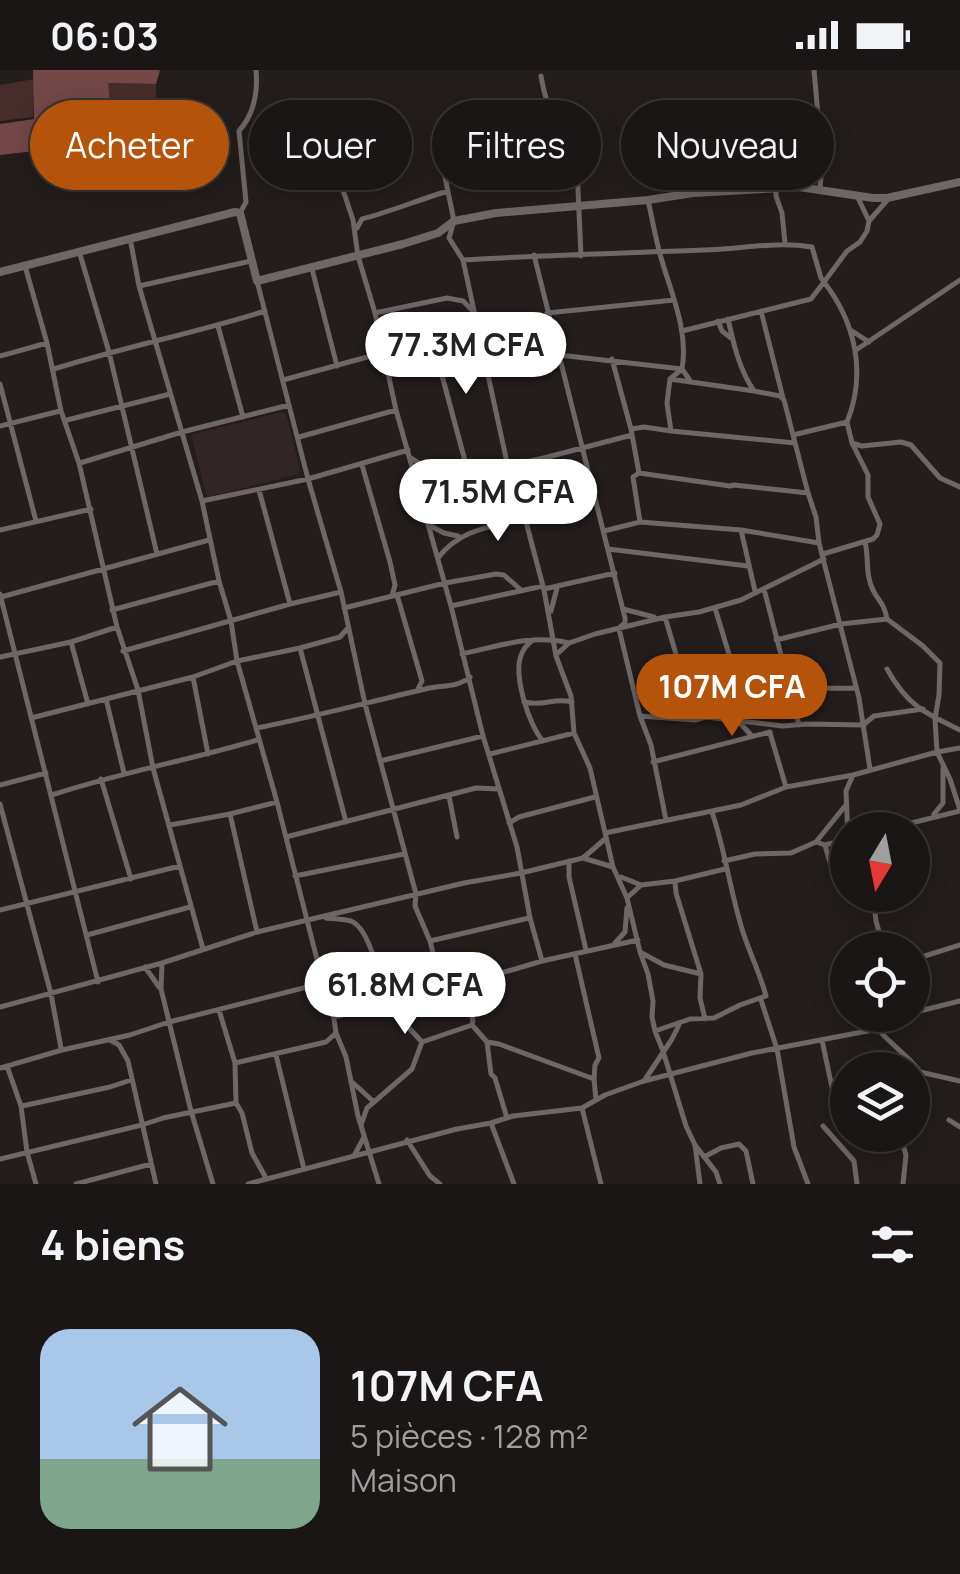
<!DOCTYPE html>
<html lang="fr">
<meta charset="utf-8">
<style>
body{margin:0;font-family:Manrope,sans-serif;background:#231f1e;color:#f1f3f6;height:100vh;display:flex;flex-direction:column;font-size:38px;white-space:nowrap}
*{box-sizing:border-box;margin:0}
p{font-size:32px;color:#9f9fa0}
.icon{flex:none;width:55px;height:55px;fill:none;stroke:currentColor;stroke-width:2;stroke-linecap:round;stroke-linejoin:round}
.map{position:relative;height:1114px;overflow:hidden}
.details{display:flex;flex-direction:column;background:#1a1615;flex:1}
.details>*{flex:none}
.banner{position:absolute;left:30px;top:30px;width:900px;height:90px;display:flex;gap:20px}
.needle{width:65px;rotate:190deg}
.buttons{position:absolute;left:830px;top:742px;display:grid;gap:20px}
.buttons a{display:grid;place-items:center;width:100px;height:100px;border-radius:50%;background:#1a1615;box-shadow:0 5px 25px #0003,0 0 0 2px #383534;font-size:50px}
.price{position:absolute;translate:-50% -85px;padding:0 22px;border-radius:35px;background:#fff;color:#222;font-size:32px;line-height:65px;filter:drop-shadow(0 2px 5px #0008)}
.price::after{content:'';position:absolute;left:50%;top:60px;width:30px;height:22px;margin-left:-15px;background:inherit;clip-path:polygon(0 0,100% 0,50% 100%)}
.price.selected{background:#b45309;color:#fff}
ul{padding:0;list-style:none}
li{display:flex;align-items:center;gap:30px;height:250px;padding:0 40px}
li span{display:grid;place-items:center;flex:none;width:280px;height:200px;border-radius:30px;color:#555}
li>.icon{margin-inline-start:auto}
span .icon{width:120px;height:120px;fill:#fffc;stroke-width:1}
li b{font-size:42px}
h2{display:flex;justify-content:space-between;align-items:center;height:120px;padding:0 40px;font-size:42px}
.chip{padding:0 35px;border-radius:45px;background:#1a1615;box-shadow:0 5px 25px #0003,0 0 0 2px #383534;font-size:35px;line-height:90px}
.chip.selected{background:#b45309;color:#fff}
.status{display:flex;justify-content:space-between;align-items:center;height:70px;padding:0 50px;background:#1a1615;direction:ltr}
.status svg{height:28px;fill:currentColor}
.map>svg:first-child{display:block}
.built{fill:#322525}
.green{fill:#482c2c}
.forest{fill:#734847}
.lines{fill:none;stroke-linecap:round;stroke-linejoin:round}
.minor{stroke:#6f6767;stroke-width:5}
.secondary{stroke:#6f6767;stroke-width:8}
</style>
<div class="status"><b>06:03</b><svg viewBox="0 0 49 12"><path d="M0 12V9h3v3zM5 12V6h3v6zM10 12V3h3v9zM15 12V0h3v12zM26 1h20v11H26zM47 4h2v5h-2z"/></svg></div>
<div class="map">
<svg width="960" height="1114" viewBox="0 0 960 1114">
<rect width="100%" height="100%" fill="#231d1c"/>
<path class="built" d="M282 342 286 344 300 400 299 404 209 427 206 424 192 368 193 364Z"/>
<path class="green" d="M34 9 33 47 0 51V15Z
M108 13 156 14V63L143 95H91L39 101 35 81 60 77 58 51Z"/>
<path class="forest" d="M33 0H160L156 14 108 13 112 50 59 51V56L35 57V81L0 85V54L34 49Z"/>
<g class="lines">
<path class="minor" d="M814 0 822 90 820 120
M541 6C545 29 549 48 573 56
M571 43 577 97 581 186
M514 77 490 101 445 107 454 151 449 168 463 190 508 397 525 448 544 520 556 586 571 626 574 663 590 698 613 797 627 828 640 882 648 904 653 931 652 947 655 961 663 981 686 1056 695 1075 700 1114
M342 117 353 150 358 186 375 243 396 340 451 536 483 666 517 777 530 848 542 891
M776 120V126L782 143 785 173
M648 130C652 148 655 166 660 184 670 221 689 260 682 299L670 309 667 333 671 361
M240 143 246 132 239 61C254 44 258 22 256 0
M869 151 889 128
M357 158 362 149C392 141 418 130 448 121
M130 168 139 216 202 431 219 511 231 551 237 591 277 732 323 913 332 935 336 963 346 987 358 1046 379 1114
M79 181 109 282 157 484
M534 185 625 548V553L619 558 620 563 640 646 651 675 666 750
M463 190C543 185 624 183 704 180 741 179 776 171 812 177L821 208 824 212 811 229 682 261
M25 196 47 273 61 341 79 393 117 557 138 620 153 698 203 879
M312 199 337 296
M257 211 308 409 341 522 365 634 416 824 415 836 430 871 442 919
M139 216 251 191
M761 241 783 328
M375 243 447 228 463 231 473 241
M547 243 674 230
M728 249C734 275 739 299 754 321L780 326 784 330 808 423 816 447 819 473 859 628 870 699
M718 251 722 261 731 268
M218 256 243 347
M852 261 869 272
M481 270C514 267 523 253 554 271
M433 272 465 391 472 403
M856 280 960 210
M559 285 682 299 691 312
M0 286 47 273
M54 299C124 277 195 263 265 241
M670 309 754 321
M283 310 382 283 478 262
M0 314 36 451
M67 350 170 324
M847 352C867 303 855 252 824 212L847 181 860 172 867 161 869 151 857 126
M0 356 60 341
M631 359 644 357 671 361 795 373
M793 365 847 352 852 373 868 405V427L880 454 877 465 873 469 823 484
M299 367 396 340
M852 373 862 376 901 372 911 375 940 408 960 417
M411 388 443 408 540 389 632 365
M80 393 182 362 289 335
M362 395 390 492 395 515 392 526
M639 403 730 416 734 415 808 423
M259 420 290 534
M202 431 308 409 408 380
M640 452 741 460 819 473
M431 456 444 463 458 466
M0 460 91 439
M741 460 755 521
M604 461 640 452 633 407 639 403 631 359 612 289
M608 479 748 496
M438 488C460 459 491 457 525 448
M544 519 615 503
M764 519 799 655
M0 524 98 912
M397 525 422 611 417 621
M1 527 209 470
M451 536 543 516
M344 538 445 513 496 504 504 505 521 520
M715 538 738 614 739 652 752 666
M623 539 654 547
M112 540 219 511
M551 541 557 518
M665 547 691 635 697 644 703 646
M887 549 923 576 940 593 939 625 935 649 937 682 950 709 960 740
M533 570C529 573 524 578 522 583 512 603 529 656 543 671
M776 570 841 554 887 549C883 530 879 533 873 520 865 505 869 487 865 472
M71 572 88 634
M300 578 346 752
M123 581 290 534 341 522
M462 584C498 576 532 564 569 573
M557 584 569 573 595 564 665 547 699 542 741 530 824 489
M0 587 71 572 117 557
M887 599C907 635 924 643 960 660
M193 607 208 684
M739 619 757 617 774 619 855 618
M106 629 124 703
M524 632C542 637 555 627 572 632
M640 646 695 650 706 647 783 656 806 654 863 655 874 646 923 639
M31 648 193 607 237 591 300 578 340 567 347 559
M257 658C314 647 369 632 425 619 440 615 458 618 470 607
M770 663 786 717
M490 684 574 663
M380 691 483 666
M653 692 770 662
M101 709 131 809
M0 715 46 703
M52 725C119 703 189 690 257 670
M449 726 457 767
M0 734 51 924 61 978
M230 744 257 862
M934 744 943 733V698
M509 753 519 747 595 727
M170 755 230 744 277 732
M883 760 960 741
M605 763 741 735 786 717 853 705 937 682 960 678
M286 767 476 718 498 719
M848 768 846 721 853 705
M816 772 845 736
M825 775C828 785 830 800 841 805
M583 788 613 797
M569 791V807L586 880
M724 791 755 784 791 783 816 772 825 775 848 769
M295 806 404 784
M621 807 641 815
M675 812 676 823 701 904 700 928 705 949
M873 825 876 851 884 880
M628 827 641 815 675 811 725 799
M0 840 180 796
M326 848C334 849 344 849 351 851 371 859 381 914 385 934
M87 865 190 837
M430 871 529 848
M615 873 625 862 627 838
M640 882 664 895 701 904
M575 884 599 988 595 995 594 1009
M912 890 960 875
M162 894 161 919 191 1041 213 1114
M145 897 159 917
M464 914 473 951 472 955 487 972 491 1004 495 1008 507 1048
M761 930 777 979 794 1077 808 1114
M0 937 162 893 257 862 464 813 521 803 583 788 605 769
M378 938C397 943 409 958 422 972
M219 940 235 993 236 1033 242 1043 252 1083 266 1108
M912 943 960 931
M334 947 454 917 542 891 638 870
M878 959C891 975 908 985 920 1002L960 1011
M655 961 690 949 714 948 740 935 766 926C760 903 749 882 742 859 730 820 725 780 712 742
M110 970 119 975 128 991 156 1114
M822 970 838 1046
M487 972 499 974 594 1009 596 1030
M276 985 304 1099
M235 993 326 972 336 963
M7 996 21 1036 27 1082 36 1114
M0 998 62 980 130 965 169 952 323 913
M644 1011 672 969 679 955
M352 1012 374 1032 412 999 422 972 472 955
M22 1036 110 1017 131 1010
M582 1038 605 1025 644 1011 752 983 878 959 903 945
M949 1050 960 1057
M491 1053 514 1114
M361 1055 367 1038 374 1032
M823 1056 854 1091 857 1114
M900 1065 906 1085 903 1114
M407 1070 430 1106 440 1114
M695 1075 716 1102 720 1114
M354 1086 364 1067
M704 1087 721 1078 739 1074 746 1081 753 1114
M0 1089 142 1055 163 1048 236 1033
M76 1114 151 1094
M248 1114 457 1059 491 1053 513 1046 582 1038 601 1114"/>
<path class="secondary" d="M0 202 235 142 240 143 257 211 403 174 438 163 454 151 496 143 648 130 693 123 799 117 873 128H887L960 112"/>
</g>
</svg>
<div class="buttons">
<a><svg class="needle" viewBox="-14 -14 28 28"><path d="M0-13l5 13h-10z" fill="#e53935"/><path d="M0 13l5-13h-10z" fill="#9f9fa0"/></svg></a>
<a><svg class="icon" aria-label="locate" viewBox="0 0 24 24"><circle cx="12" cy="12" r="6"/><path d="M12 2v4M12 18v4M2 12h4M18 12h4"/></svg></a>
<a><svg class="icon" aria-label="layers" viewBox="0 0 24 24"><path d="M12 4l9 5-9 5-9-5zM3 14l9 5 9-5"/></svg></a>
</div>
<b class="price" style="left:466px;top:327px">77.3M CFA</b>
<b class="price" style="left:498px;top:474px">71.5M CFA</b>
<b class="price selected" style="left:732px;top:669px">107M CFA</b>
<b class="price" style="left:405px;top:967px">61.8M CFA</b>
<div class="banner">
<a class="chip selected">Acheter</a>
<a class="chip">Louer</a>
<a class="chip">Filtres</a>
<a class="chip">Nouveau</a>
</div>
</div>
<section class="details">
<h2>4 biens<svg class="icon" aria-label="filters" viewBox="0 0 24 24"><path d="M4 7h16M4 17h16"/><circle cx="9" cy="7" r="2"/><circle cx="15" cy="17" r="2"/></svg></h2>
<ul>
<li><span style="background:linear-gradient(#a9c7e8 65%,#7fa58c 0)"><svg class="icon" aria-label="home" viewBox="0 0 24 24"><path d="M3 11l9-7 9 7M6 9v11h12V9"/></svg></span><div><b>107M CFA</b><p>5 pièces · 128 m²</p><p>Maison</p></div></li>
</ul>
</section>
